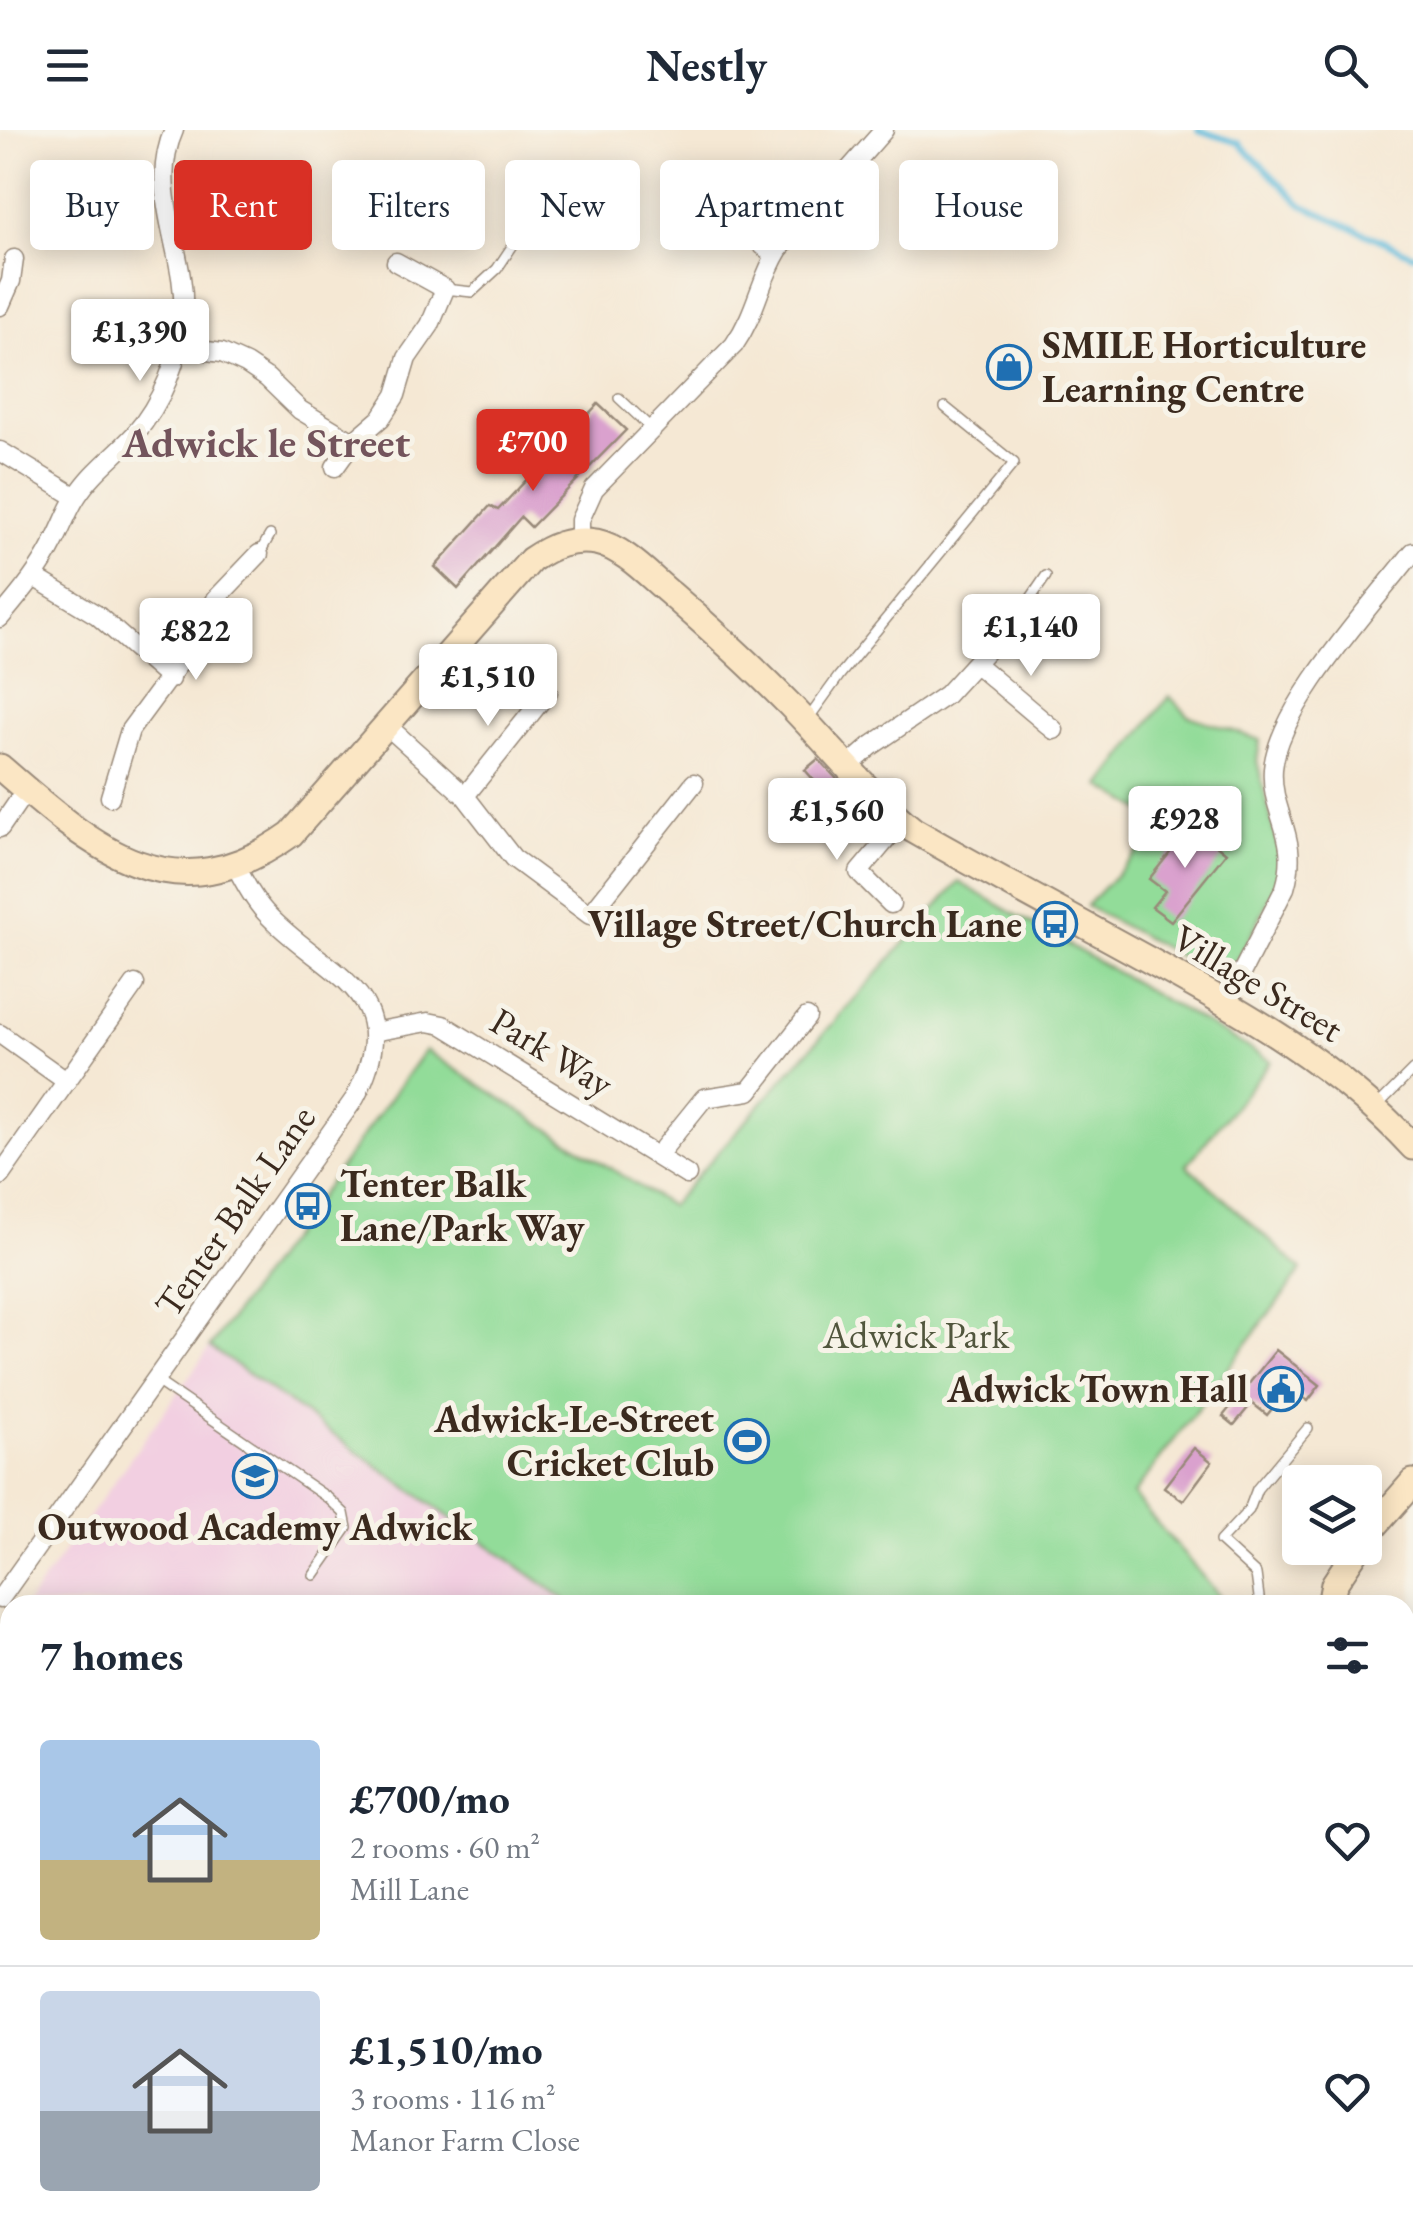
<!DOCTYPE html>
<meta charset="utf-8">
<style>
body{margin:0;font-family:"EB Garamond",serif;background:#f6f6f7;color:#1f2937;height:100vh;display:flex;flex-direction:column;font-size:38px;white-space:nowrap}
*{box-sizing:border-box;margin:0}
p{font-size:32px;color:#747a83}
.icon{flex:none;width:55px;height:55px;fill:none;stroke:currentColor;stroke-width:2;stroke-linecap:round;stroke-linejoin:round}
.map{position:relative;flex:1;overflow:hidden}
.sheet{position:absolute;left:0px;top:1465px;width:1415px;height:642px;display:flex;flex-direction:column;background:#fff;border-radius:30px 30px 0 0;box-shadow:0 5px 25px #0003}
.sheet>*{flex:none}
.hud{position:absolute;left:30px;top:30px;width:1355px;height:90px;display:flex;gap:20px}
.buttons{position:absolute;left:1282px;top:1335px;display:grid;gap:20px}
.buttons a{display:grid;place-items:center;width:100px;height:100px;border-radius:10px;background:#fff;box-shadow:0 5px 25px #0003;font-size:50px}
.price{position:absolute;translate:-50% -85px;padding:0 22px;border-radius:10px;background:#fff;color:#222;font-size:32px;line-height:65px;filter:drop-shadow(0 2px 5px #0008)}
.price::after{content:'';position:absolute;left:50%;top:60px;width:30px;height:22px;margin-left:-15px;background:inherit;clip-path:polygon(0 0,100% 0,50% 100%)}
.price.selected{background:#d93025;color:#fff}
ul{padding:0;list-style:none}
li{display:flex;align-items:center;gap:30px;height:250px;padding:0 40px}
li+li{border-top:2px solid #e0e1e3}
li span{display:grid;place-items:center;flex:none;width:280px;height:200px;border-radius:10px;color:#555}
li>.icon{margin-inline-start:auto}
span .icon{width:120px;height:120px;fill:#fffc;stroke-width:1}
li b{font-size:42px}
h2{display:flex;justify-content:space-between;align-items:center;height:120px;padding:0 40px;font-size:42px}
.pill{padding:0 35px;border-radius:10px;background:#fff;box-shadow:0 5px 25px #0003;font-size:35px;line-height:90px}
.pill.selected{background:#d93025;color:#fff}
header{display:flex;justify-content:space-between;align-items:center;height:130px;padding:0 40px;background:#fff;font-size:45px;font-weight:700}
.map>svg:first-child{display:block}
.built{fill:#f2cfe1}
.green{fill:#92dc99;stroke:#66835c;stroke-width:2.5}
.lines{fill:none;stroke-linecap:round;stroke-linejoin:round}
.stream{stroke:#5ebbdc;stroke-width:6}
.building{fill:#daa1ce}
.lane-casing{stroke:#988979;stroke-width:12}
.street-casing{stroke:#988979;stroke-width:21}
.secondary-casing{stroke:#988979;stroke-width:29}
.lane{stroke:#fff;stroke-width:9}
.street{stroke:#fff;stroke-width:18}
.secondary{stroke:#fbe6c4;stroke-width:25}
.labels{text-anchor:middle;stroke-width:10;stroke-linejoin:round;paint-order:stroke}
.poi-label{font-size:38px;font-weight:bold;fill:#3b2a1e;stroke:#f7f3e8;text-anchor:end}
.street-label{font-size:38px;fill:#3b2a1e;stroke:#f7f3e8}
.park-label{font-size:38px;fill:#51563d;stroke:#f7f3e8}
.quarter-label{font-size:42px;font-weight:bold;fill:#73545c;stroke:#f7f3e8}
</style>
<header><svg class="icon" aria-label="menu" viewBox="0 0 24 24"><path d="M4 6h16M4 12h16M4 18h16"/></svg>Nestly<svg class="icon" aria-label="search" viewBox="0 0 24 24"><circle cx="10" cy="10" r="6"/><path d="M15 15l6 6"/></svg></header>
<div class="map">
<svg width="1413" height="2107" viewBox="0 0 1413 2107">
<rect width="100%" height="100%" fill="#f7f3e8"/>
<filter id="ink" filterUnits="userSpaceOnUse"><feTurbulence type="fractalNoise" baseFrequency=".01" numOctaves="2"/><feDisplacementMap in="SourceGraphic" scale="20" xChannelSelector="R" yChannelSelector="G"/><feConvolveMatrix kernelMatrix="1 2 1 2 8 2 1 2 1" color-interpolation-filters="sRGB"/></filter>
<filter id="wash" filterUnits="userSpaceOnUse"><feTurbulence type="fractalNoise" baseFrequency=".0048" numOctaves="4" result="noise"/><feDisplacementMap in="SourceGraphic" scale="40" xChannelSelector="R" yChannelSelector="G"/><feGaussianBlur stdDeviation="2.25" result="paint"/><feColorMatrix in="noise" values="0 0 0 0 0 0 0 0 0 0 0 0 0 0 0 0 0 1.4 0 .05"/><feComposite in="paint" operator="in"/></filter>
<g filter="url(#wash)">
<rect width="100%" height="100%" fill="#f5e8d4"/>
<path class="built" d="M210 1217 573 1475H26Z
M10 1498V2098H795L790 2107H0V1512Z"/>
<path class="green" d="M1169 566 1189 586 1260 610 1257 631 1284 740 1241 825 1230 839 1211 843 1086 776 1165 694 1101 656Z
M959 752 1271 931 1187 1035 1302 1140 1133 1365 1227 1475H573L210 1217 425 920 670 1076Z"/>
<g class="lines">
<path class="stream" d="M1198 0 1239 13 1302 75 1413 125"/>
</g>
<g id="blocks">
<path class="building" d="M598 274 626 300 531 397 521 387 458 459 435 437 490 376 498 380Z
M818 629 849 662 835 674 805 640Z
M1192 695 1226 723 1171 791 1152 777 1165 761 1149 749Z
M1276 1220 1320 1255 1308 1271 1296 1262 1291 1269 1284 1264 1267 1285 1252 1273 1234 1295 1223 1286Z
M1194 1318 1212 1332 1183 1371 1164 1357Z"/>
</g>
</g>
<g filter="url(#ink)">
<use href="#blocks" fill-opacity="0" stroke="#988979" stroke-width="2.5"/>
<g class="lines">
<defs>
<path id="lane" d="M710 77 772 129
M445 159 472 162 497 139 513 115
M619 268 652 299
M259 424 270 405
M1020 484 1046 446
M808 589 839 546 1014 333 945 277
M1376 977 1413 940
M155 1250 328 1368 344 1383 347 1398 314 1445
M1260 1475 1256 1444 1220 1411 1249 1380 1257 1359 1308 1298
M0 2078 10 2076
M68 2098 84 2107"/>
<path id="street" d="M0 176 11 151 14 129
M177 217 222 223 246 234 267 248 300 280 353 312 381 288 396 265 407 228 430 195 445 159 396 132
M0 321 76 367
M335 337 353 312
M580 411V390L594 359 734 215C757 182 759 151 779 119L884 0
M34 447 97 485 170 549
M0 488C20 464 39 442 53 414 62 398 67 381 77 366 92 342 115 326 134 305 162 273 179 230 183 187 188 124 146 62 174 0
M977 535 1054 600
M385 594 465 666 513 728 590 785 694 653
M846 638 871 616 946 565 1020 484
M465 666 548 562
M110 667 130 600 197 509 216 469 259 424
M0 698 26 660
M891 774 859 742 902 691
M1226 873 1285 758C1301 706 1270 684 1273 639 1278 576 1373 474 1413 422
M373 902 428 892 443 895 687 1045
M0 904 66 951
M658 1025 704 968 749 961 807 887
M0 1046 135 854
M0 1469 355 968C412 859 323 846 265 782 253 769 244 752 236 736
M1405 1985 1413 1991
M1111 2098 1125 2107"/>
<path id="secondary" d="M0 637C93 718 172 789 291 704L531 430C551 416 571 408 596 412 624 418 649 446 671 464 711 499 752 536 789 574 831 617 866 662 913 700 990 744 1069 786 1147 829 1244 882 1338 935 1413 1017
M1365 1407 1413 1352
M1330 1475 1334 1454 1358 1418
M1405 1664 1413 1672
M819 2107 824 2098"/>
</defs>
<use href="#lane" class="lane-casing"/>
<use href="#street" class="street-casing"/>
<use href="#secondary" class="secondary-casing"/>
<use href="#lane" class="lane"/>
<use href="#street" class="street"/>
<use href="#secondary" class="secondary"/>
</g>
</g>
<defs>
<symbol id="shop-ring" viewBox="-11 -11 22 22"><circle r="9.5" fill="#f7f3e8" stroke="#1f6fb2" stroke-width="1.5"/><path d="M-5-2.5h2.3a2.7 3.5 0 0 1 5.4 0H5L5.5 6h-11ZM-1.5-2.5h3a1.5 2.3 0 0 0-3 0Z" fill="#1f6fb2"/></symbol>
<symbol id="bus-ring" viewBox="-11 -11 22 22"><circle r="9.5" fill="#f7f3e8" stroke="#1f6fb2" stroke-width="1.5"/><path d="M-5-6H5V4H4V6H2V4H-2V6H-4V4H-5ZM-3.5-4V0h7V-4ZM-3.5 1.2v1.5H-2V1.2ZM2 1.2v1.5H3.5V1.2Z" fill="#1f6fb2"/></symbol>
<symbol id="civic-ring" viewBox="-11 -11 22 22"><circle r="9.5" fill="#f7f3e8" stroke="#1f6fb2" stroke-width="1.5"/><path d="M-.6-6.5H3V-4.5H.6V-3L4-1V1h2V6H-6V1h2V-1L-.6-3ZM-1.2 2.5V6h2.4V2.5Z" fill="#1f6fb2"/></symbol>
<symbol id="stadium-ring" viewBox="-11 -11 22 22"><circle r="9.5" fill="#f7f3e8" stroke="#1f6fb2" stroke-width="1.5"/><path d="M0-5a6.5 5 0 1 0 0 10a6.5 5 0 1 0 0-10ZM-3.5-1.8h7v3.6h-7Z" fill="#1f6fb2"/></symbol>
<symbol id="school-ring" viewBox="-11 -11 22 22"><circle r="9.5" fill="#f7f3e8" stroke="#1f6fb2" stroke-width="1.5"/><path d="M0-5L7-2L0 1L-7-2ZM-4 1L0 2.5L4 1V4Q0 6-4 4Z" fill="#1f6fb2"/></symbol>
</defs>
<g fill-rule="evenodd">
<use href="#shop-ring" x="984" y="212" width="50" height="50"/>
<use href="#bus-ring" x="1030" y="769" width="50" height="50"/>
<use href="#bus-ring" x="283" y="1051" width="50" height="50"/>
<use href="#civic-ring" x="1256" y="1234" width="50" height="50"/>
<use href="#stadium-ring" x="722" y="1286" width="50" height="50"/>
<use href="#school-ring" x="230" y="1321" width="50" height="50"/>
</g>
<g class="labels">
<g class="poi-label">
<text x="1042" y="228" text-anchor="start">SMILE Horticulture<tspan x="1042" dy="44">Learning Centre</tspan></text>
<text x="1022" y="807">Village Street/Church Lane</text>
<text x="340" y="1067" text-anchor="start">Tenter Balk<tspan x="340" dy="44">Lane/Park Way</tspan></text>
<text x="1248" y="1272">Adwick Town Hall</text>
<text x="714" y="1302">Adwick-Le-Street<tspan x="714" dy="44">Cricket Club</tspan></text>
<text x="255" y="1410" text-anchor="middle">Outwood Academy Adwick</text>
</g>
<g class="street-label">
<text transform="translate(1258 853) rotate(31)" y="13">Village Street</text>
<text transform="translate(552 922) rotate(31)" y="13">Park Way</text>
<text transform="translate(235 1081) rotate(-55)" y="13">Tenter Balk Lane</text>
</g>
<g class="park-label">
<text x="916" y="1218">Adwick Park</text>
</g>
<g class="quarter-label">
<text x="266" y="327">Adwick le Street</text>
</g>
</g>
</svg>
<div class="buttons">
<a><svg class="icon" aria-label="layers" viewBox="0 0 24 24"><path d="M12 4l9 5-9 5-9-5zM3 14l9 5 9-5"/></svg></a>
</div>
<b class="price" style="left:140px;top:254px">£1,390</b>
<b class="price selected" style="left:533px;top:364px">£700</b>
<b class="price" style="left:1031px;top:549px">£1,140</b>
<b class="price" style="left:196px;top:553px">£822</b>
<b class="price" style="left:488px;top:599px">£1,510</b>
<b class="price" style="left:837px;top:733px">£1,560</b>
<b class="price" style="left:1185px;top:741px">£928</b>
<div class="hud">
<a class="pill">Buy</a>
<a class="pill selected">Rent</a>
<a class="pill">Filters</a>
<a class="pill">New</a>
<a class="pill">Apartment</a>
<a class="pill">House</a>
</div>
<section class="sheet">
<h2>7 homes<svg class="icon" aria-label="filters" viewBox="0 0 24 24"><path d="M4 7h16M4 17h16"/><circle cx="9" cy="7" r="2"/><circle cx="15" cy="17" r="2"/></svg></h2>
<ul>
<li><span style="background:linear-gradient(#a9c7e8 60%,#c2b280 0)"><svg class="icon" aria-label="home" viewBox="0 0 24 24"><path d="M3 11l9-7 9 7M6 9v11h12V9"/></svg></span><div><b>£700/mo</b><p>2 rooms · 60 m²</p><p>Mill Lane</p></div><svg class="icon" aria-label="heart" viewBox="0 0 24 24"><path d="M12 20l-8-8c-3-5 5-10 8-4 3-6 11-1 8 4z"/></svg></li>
<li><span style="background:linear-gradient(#c9d6e8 60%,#9aa5b1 0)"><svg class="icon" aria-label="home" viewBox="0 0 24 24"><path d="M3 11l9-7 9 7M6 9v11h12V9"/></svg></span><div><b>£1,510/mo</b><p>3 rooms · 116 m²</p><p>Manor Farm Close</p></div><svg class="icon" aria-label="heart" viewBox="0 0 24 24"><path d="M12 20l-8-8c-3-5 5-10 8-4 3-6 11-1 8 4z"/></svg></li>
</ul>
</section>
</div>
